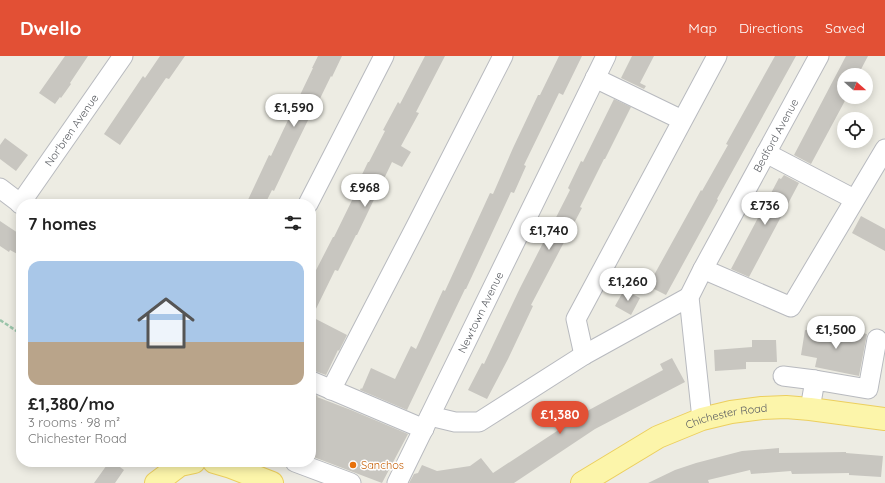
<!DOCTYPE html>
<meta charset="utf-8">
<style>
body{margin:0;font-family:Quicksand,sans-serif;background:#f2f2f2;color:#222;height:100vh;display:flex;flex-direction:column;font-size:15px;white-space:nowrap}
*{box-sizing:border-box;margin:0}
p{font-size:13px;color:#767676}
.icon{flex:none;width:22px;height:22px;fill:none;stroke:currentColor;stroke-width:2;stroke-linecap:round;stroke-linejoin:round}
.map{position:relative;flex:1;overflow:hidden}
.side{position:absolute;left:16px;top:143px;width:300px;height:268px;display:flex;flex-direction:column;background:#fff;border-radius:16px;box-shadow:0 2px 10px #0003}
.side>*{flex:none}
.needle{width:26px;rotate:111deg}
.tools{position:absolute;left:837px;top:12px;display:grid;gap:8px}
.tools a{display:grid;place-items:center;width:36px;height:36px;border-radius:50%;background:#fff;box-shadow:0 2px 10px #0003;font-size:20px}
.price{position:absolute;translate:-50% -34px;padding:0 9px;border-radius:14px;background:#fff;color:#222;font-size:13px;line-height:26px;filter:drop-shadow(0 1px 2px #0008)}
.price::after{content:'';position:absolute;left:50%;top:24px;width:12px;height:9px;margin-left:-6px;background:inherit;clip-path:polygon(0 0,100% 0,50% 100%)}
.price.current{background:#e25035;color:#fff}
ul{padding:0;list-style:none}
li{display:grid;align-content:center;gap:8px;height:212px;padding:0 12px}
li+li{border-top:1px solid #e0e0e0}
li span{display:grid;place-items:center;height:124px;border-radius:12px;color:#555}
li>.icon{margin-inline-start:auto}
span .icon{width:72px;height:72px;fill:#fffc;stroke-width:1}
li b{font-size:17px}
h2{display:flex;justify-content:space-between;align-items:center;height:48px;padding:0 12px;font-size:17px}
header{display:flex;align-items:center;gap:24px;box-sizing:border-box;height:56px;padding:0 20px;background:#e25035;color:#fff}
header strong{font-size:19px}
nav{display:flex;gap:22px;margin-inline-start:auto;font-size:14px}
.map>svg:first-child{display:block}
.building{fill:#c8c6c0}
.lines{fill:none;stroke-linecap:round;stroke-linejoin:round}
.minor-casing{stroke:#b8babf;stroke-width:21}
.major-casing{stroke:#eccf5e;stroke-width:24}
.path{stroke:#9ac4aa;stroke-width:2.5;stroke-dasharray:4 2;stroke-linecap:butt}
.minor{stroke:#fff;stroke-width:19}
.major{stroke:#fcf5aa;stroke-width:22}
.food-dot{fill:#e8710a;stroke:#fff;stroke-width:1.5}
.labels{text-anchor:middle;stroke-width:3;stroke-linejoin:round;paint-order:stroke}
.street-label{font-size:11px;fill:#5b5e63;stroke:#fff}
.food-label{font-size:11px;fill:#c56008;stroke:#fff;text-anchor:start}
</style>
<header>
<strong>Dwello</strong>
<nav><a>Map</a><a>Directions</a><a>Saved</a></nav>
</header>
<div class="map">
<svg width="885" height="427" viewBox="0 0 885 427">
<rect width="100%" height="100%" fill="#edece3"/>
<path class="building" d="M65 0H88L70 27 71 28 61 42 60 41 55 48 39 37Z
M160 0H185L169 23 166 22 120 89 104 78 143 20 145 22Z
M318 0H342L332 21 331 20 312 59 311 58 292 97 274 135 272 134 265 148H246L269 99 271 100 289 62 313 12H312Z
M425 0H445L416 56 419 57 401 90 411 96 402 111 392 106 357 179H356L338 215 335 214 312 261 347 279 339 295 338 294 326 319 315 315 311 314V224L333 181H334L358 132 356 131 368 106H369L385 75 383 74 398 46 400 48Z
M559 0H582L563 39 559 37 524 109 526 110 514 137 511 136 466 233H465L407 354 360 334 361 332 362 333 371 312 395 323 411 290 416 293 443 234 445 235 490 137 493 138 513 92 538 39H540Z
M632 0H654L640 27 646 30 644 33 621 22Z
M775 0H796L717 143 718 144 666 239 648 230 701 134 702 135 728 89 726 88Z
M846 0H868L858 19H844V41H847L811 108 794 99Z
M614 43 631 51 605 103H604L580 151 582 152 531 249 533 250 508 303 487 343 468 334 482 307 484 308 520 232 570 134 568 132 581 105 583 106Z
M5 82 28 99 16 115 0 103V89Z
M784 119 799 127 749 221 731 213 779 122 781 123Z
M861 160 885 173V195L852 177Z
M0 165 21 179V200L10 194 9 196 0 190Z
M624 234 640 242 631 259 615 250Z
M822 270 867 278 859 320 815 311 817 302 801 299 805 274 820 277Z
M752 284H776L777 306H746V313L715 315 714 294 752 291Z
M672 302 685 326 595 373 514 427H409L414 418 418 417 422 409 437 415 470 410 481 402 493 417 589 354 663 314 660 308Z
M311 337 318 340 317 341 351 354 408 378 382 427 311 400Z
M779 392V397L846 396V397L883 400 881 421 849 419V417L792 418 791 415 751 418 750 414 708 424 709 427H648L675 414 696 407 742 395Z
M109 406H113L124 414 115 427H94Z"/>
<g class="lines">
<defs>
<g id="minor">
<path d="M595 22 682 64"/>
<path d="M766 97 854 143"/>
<path d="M0 132 21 148"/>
<path id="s1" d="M20 148 123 0"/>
<path d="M308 148 384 0"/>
<path d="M703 213 791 251 885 93"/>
<path d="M584 299 576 263 717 0"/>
<path d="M783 320 815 324"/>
<path d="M311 325 424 373"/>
<path d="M331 334 415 172 503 0"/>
<path d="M810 353 815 324 868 333 877 283"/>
<path d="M430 360 455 366H479L584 299 689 241"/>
<path id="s2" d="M702 363 689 241 703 213 819 0"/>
<path d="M295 406 351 427"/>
<path id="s3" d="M397 427 606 0"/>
</g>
<g id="major">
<path d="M214 406 231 411 272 427"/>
<path d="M156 427 180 409 194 406"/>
<path id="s4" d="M582 427 658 381 702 363 731 356 762 352 786 351 810 353 885 363"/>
</g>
</defs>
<use href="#minor" class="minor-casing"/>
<use href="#major" class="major-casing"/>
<path class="path" d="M0 264 21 278"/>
<use href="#minor" class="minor"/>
<use href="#major" class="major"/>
</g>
<circle class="food-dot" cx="353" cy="409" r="4"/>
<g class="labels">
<g class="street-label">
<text dy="4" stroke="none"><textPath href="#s1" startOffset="90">Nor'bren Avenue</textPath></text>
<text dy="4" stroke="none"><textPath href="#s2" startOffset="306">Bedford Avenue</textPath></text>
<text dy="4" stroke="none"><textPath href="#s3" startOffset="190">Newtown Avenue</textPath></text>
<text dy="4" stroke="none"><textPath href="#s4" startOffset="161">Chichester Road</textPath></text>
</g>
<g class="food-label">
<text x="361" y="413">Sanchos</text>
</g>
</g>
</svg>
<div class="tools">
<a><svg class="needle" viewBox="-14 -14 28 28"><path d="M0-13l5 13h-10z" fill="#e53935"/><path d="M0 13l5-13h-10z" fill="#767676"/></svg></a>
<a><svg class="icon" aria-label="locate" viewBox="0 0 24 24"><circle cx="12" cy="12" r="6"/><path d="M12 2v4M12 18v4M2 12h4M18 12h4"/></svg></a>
</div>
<b class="price" style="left:294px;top:72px">£1,590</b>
<b class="price" style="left:365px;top:152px">£968</b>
<b class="price" style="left:765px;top:170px">£736</b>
<b class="price" style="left:549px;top:195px">£1,740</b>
<b class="price" style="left:628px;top:246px">£1,260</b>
<b class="price" style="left:836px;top:294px">£1,500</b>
<b class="price current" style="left:560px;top:379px">£1,380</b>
<section class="side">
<h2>7 homes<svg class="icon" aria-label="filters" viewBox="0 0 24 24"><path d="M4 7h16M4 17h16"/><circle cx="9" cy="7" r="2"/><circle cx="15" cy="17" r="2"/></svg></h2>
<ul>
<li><span style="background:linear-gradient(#a9c7e8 65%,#b9a48a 0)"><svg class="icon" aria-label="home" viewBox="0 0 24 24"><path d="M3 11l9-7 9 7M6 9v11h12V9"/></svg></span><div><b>£1,380/mo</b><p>3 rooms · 98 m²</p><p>Chichester Road</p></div></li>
</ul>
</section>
</div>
